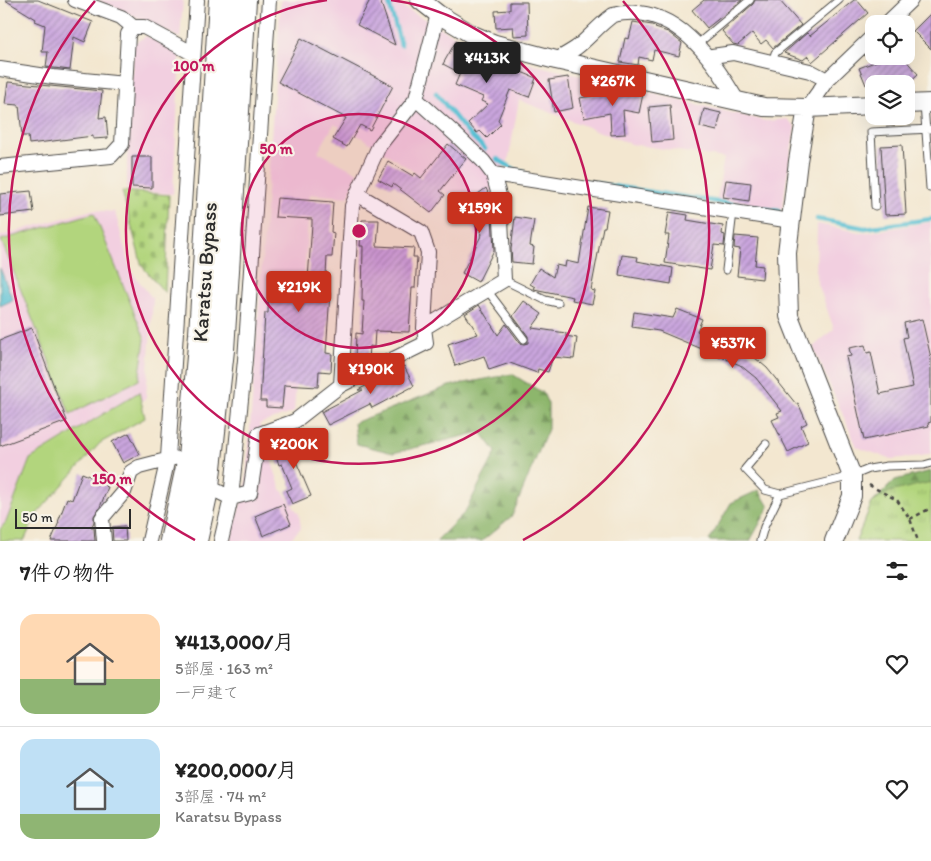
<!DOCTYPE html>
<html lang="ja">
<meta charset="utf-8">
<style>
body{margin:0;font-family:Itim,"Klee One",sans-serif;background:#f2f2f2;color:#222;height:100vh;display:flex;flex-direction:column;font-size:19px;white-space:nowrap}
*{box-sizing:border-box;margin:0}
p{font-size:16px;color:#767676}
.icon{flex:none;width:28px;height:28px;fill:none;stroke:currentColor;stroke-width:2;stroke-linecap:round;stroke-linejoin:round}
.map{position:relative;height:541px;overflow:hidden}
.side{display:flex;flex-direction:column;background:#fff;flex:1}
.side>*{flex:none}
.tools{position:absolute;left:865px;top:15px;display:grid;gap:10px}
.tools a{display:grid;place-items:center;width:50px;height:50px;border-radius:10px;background:#fff;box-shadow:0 5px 20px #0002;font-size:25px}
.scale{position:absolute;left:15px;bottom:12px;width:116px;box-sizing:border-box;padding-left:5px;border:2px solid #2b2b2b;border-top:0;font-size:14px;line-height:18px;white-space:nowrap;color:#2b2b2b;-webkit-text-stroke:4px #f7f3e8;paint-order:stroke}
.price{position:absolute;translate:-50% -42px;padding:0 11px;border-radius:5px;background:#c8321e;color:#fff;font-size:16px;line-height:32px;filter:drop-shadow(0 1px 2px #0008)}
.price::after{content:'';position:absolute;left:50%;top:30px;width:15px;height:11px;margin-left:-8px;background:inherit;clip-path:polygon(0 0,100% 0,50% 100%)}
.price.on{background:#222;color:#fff}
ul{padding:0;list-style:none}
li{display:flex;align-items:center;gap:15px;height:125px;padding:0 20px}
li+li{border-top:1px solid #e0e0e0}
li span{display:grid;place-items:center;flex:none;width:140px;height:100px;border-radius:15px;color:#555}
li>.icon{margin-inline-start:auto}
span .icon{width:60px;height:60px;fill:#fffc;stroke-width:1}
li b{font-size:21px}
h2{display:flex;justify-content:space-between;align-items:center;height:60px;padding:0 20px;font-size:21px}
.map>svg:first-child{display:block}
.built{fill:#f2cfe0}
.grass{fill:#b2d57d;stroke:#6e8054}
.forest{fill:url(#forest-firs);stroke:#5c704c}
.cemetery{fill:url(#cemetery-stones);stroke:#6e8054}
.park{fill:url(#park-tufts);stroke:#6e8054}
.water{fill:#56bfd3;stroke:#40757f}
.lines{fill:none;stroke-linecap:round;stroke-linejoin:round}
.stream{stroke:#56bfd3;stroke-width:4.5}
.building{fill:url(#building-hatch)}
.service-casing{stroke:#494744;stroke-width:9}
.minor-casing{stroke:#494744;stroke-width:16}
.tertiary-casing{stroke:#494744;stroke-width:20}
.trunk-casing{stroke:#494744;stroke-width:26}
.path{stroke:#494744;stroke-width:2.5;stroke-dasharray:4 4;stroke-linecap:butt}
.service{stroke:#fff;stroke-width:7}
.minor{stroke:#fff;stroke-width:14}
.tertiary{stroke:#fff;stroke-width:18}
.trunk{stroke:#fff;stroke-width:24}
.ring{fill:none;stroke:#c2185b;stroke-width:2.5}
.labels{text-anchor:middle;stroke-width:4.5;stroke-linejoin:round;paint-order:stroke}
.street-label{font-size:21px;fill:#2b2b2b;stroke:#f7f3e8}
.centre{fill:#c2185b;stroke:#f7f3e8;stroke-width:2.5}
.ring-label{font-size:15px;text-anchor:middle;font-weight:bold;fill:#c2185b;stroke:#f7f3e8;stroke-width:4.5;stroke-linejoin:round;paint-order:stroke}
</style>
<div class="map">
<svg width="931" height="541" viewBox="0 0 931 541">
<defs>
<pattern id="forest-firs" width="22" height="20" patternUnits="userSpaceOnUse" patternTransform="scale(1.25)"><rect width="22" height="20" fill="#8db66c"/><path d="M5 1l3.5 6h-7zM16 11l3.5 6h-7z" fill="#739459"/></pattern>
<pattern id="cemetery-stones" width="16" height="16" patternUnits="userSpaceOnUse" patternTransform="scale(1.25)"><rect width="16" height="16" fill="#b2d57d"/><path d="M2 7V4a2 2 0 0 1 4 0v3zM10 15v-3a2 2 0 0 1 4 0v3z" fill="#99b76c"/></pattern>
<pattern id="park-tufts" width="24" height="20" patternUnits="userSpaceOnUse" patternTransform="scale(1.25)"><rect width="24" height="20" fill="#b2d57d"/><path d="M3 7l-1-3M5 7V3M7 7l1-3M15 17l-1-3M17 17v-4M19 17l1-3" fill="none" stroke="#99b76c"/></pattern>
<pattern id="building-hatch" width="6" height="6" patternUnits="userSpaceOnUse" patternTransform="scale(1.25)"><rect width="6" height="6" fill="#caa6de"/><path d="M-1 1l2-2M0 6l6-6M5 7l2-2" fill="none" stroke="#a487b4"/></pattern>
</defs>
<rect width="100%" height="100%" fill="#f7f3e8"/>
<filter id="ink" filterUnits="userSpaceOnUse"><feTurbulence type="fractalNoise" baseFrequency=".02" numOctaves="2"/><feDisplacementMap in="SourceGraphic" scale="10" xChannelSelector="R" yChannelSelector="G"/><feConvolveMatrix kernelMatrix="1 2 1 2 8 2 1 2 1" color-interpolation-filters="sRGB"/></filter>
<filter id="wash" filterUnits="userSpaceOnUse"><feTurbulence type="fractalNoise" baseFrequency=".0096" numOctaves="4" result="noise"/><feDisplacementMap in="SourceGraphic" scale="20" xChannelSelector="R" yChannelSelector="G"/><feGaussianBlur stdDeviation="1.12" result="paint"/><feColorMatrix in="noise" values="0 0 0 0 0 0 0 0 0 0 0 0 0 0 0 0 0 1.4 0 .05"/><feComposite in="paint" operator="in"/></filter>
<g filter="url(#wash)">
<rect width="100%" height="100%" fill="#f3e7d0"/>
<path class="built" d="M97 0H183L180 38 130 14Z
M281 0H390L486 53 766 121 787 119 795 126 782 209 717 199 724 158 631 144 519 100 508 162 494 177 499 256 476 236 456 199 361 137 334 124 318 152 358 173 348 197 310 194 294 412 259 424 281 489 299 514 301 528 288 541H232L231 538 246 484Z
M146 36 180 53 173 194 127 190V161L134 43Z
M92 210 115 212 131 271 153 299 146 398 49 462 13 541H0V236Z
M931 222V453L922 456 890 459 857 447 813 347 834 329 816 278 817 224 864 233Z"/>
<path class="grass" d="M94 213 145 339 139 380 70 414 1 240Z
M139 392 145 418 100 443 36 515 24 541H0V529L6 522 30 459Z"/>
<path class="forest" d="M512 374 543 393 548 404V429L512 516 482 541H436L465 512 496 452 481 432 393 453 357 444 354 423 449 386Z
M931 471V494L856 541 872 503 895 480Z
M759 490 769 507 750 541H709L731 503Z"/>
<path class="cemetery" d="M122 191 169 195 165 293 142 266Z"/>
<path class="park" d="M931 482V541H856L872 503 889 492Z"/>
<path class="water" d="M0 268 13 300 0 306Z"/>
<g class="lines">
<path class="stream" d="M388 0 401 45
M436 93 466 131 485 149
M497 159 519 172H523
M585 182 779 211
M817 219 865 228 931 219"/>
</g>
<g id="blocks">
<path class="building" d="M5 0H38L93 22 85 42 74 37 70 70 46 67 48 52H42L45 25 35 21 36 19Z
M370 0H380L395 45 357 25Z
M704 0H742L707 28 692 10Z
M755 0H779L801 25 773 48 766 40 761 44 752 33 738 45 733 44 722 31 753 4Z
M854 0H857L868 13 812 62 808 56 803 60 784 53 807 33 810 36Z
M510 2H527L528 35 514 36 513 27 496 28 495 11 510 10Z
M931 13V49L913 31Z
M633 22 652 25 656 27 655 28 668 32 682 43 679 56 654 50 652 60 639 57 638 65 620 62 625 38 629 39Z
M301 38 393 86 370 130 360 125 347 147 333 139 346 118 278 82Z
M456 41 487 58 536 78 529 97 510 90 498 120 501 124 487 138 480 131 477 133 468 123 488 104 481 101 483 97 455 85 460 73 443 64Z
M882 56H902L918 74 907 84H870L866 85 859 68 877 61Z
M568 77 573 108 554 112 549 80Z
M8 82 102 91 99 118 106 117 108 138 93 139V136L29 144 28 136H22L19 105 5 104Z
M609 86 643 94 639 113 623 110 625 134 611 135 610 113 584 118 580 98 607 93Z
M670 105 673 140 652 142 649 107Z
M704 109 721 113 717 131 700 127Z
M448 144 466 159 440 191 445 195 431 213 393 184 392 187 378 179 388 161 413 176 415 173 421 178Z
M902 145 906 214 885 215 881 146Z
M132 157H152V188L132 187Z
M726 180 751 183 749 201 723 197Z
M486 188 491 200 494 250 478 282 462 273 482 234 462 206Z
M31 191 34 212 0 216V194Z
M277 198 333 202 331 232 334 233 332 257H327L325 293H330L326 353 332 354 331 372 319 371 318 387 284 385 282 408 266 407V401H260L265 313H268L269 290 307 293 312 224V219L275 217Z
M588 207 608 210 605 227H603L591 290 595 291 592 304 572 300 573 297 534 289 535 287 530 284 539 268 553 277 556 265 565 267 566 261 579 264Z
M669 212 688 215 687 220 723 226 722 234 725 235 724 246 714 245 710 270 665 263 669 235H665Z
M515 217 534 220 530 246 534 247 532 264 512 262 511 249Z
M362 220H379L377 246 414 248 413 257H417L415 288H412L409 332 375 331 374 347 370 346 369 360 355 359 356 333 362 334 364 301H362L363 246H360Z
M735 236 758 238 755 265 763 266 762 279 737 276 740 249 734 248Z
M622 255 638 257 637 261 673 268 671 284 619 275Z
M524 301 542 314 532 328 566 333V336L577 338 574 359 553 357 548 372 538 369 537 373 510 363 489 370 484 356 455 366 448 344 478 334 465 314 479 305 498 335 506 324 520 343 524 344 528 343V336L513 316Z
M677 309 702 319 697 331 748 352 767 368 796 404 798 403 807 423 801 426 808 442 788 452 772 420 779 417 777 413 782 411 756 378 740 365 659 331 632 327 634 312 673 318Z
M922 319 931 358V422L928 423 929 426 864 440 846 357 851 356 849 348 865 345 867 353 871 352 880 394 913 387 903 338 907 337 904 323Z
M32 328 67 421 0 446V340Z
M404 366 414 386 372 408 370 404 328 425 321 412 363 390H358Z
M129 433 140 454 123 463 112 442Z
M302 440 307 456 295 459 311 496 292 504 286 491 292 488 282 464 279 465 274 449Z
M82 473 106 483 105 486 108 487 100 507 94 516V522L91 528H94L95 541H51L59 522H58L67 498 72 500Z
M283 504 291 524 263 536 255 516Z
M125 526 126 541H113L112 527Z"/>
</g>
</g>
<g filter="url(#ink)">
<use href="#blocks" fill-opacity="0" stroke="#494744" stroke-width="1"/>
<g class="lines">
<defs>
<path id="service" d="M700 42 750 0
M772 63 775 53 839 0
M924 104 930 188
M875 206 871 132 931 129
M726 270 733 212
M504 280 545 300 558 303
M487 290 524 339
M766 444 745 469 765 490 780 494 852 476 869 469 887 466 924 465 931 463
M760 541 764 527 780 494"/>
<path id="minor" d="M75 0 121 17 133 27
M886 24 911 0
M712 56 733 53 810 71 827 80
M556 60C563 56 570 52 576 48 589 38 600 24 613 15 673 0 714 60 738 102
M0 69 53 77 125 84
M416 99 456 135 483 161 493 174 500 199 504 280 424 328
M807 108 827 80 874 35
M0 167 111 156 122 144 128 34 133 27H144L192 53
M493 174 791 221
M357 194 379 146 416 99 438 14
M207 486 231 498 250 493 259 434 295 421 341 385 426 343 424 328 428 252 421 232 357 194 352 206 341 385
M104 541 102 518 124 492 131 472 139 467 174 458
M149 541 168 458 197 0
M221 541 231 498 245 360 269 0"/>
<path id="tertiary" d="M420 0 438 14 473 35 495 44 556 60 764 107 807 108 874 105
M906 104 931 103
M807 108 798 161 787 253 789 316 852 476V496L834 541"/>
<path id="trunk" d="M172 541 190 458 201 334 221 0
M195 541 207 486 222 350 244 0"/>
</defs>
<use href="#service" class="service-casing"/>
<use href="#minor" class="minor-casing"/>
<use href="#tertiary" class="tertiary-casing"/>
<use href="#trunk" class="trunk-casing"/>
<path class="path" d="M869 485 897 500 910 519 918 541
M910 519 931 508"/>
<use href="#service" class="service"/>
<use href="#minor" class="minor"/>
<use href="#tertiary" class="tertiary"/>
<use href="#trunk" class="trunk"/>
</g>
</g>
<circle cx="359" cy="231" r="117" fill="#c2185b" fill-opacity=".12"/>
<g class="ring">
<circle cx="359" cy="231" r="117"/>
<path d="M391 0A233 233 0 1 1 327 0"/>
<path d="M195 540A350 350 0 0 1 95 1M623 1A350 350 0 0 1 523 540"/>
</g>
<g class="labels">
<g class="street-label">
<text transform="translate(205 272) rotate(-86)" y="7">Karatsu Bypass</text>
</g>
</g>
<circle cx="359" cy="231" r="8" class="centre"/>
<g class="ring-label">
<text x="194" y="71">100 m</text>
<text x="276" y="154">50 m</text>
<text x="112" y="484">150 m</text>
</g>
</svg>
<div class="tools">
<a><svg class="icon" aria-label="locate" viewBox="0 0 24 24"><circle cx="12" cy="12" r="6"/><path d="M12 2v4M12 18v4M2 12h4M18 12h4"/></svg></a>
<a><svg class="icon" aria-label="layers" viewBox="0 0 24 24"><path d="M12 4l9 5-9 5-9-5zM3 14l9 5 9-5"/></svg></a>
</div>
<div class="scale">50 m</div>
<b class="price on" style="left:487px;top:84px">¥413K</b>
<b class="price" style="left:613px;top:107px">¥267K</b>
<b class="price" style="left:480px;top:234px">¥159K</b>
<b class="price" style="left:299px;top:313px">¥219K</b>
<b class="price" style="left:733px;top:369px">¥537K</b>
<b class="price" style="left:371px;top:395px">¥190K</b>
<b class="price" style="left:294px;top:470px">¥200K</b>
</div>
<section class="side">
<h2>7件の物件<svg class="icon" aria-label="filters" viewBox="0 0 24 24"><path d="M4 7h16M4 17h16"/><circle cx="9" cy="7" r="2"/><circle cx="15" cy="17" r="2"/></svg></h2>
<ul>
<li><span style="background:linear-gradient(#ffd9b3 65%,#8fb573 0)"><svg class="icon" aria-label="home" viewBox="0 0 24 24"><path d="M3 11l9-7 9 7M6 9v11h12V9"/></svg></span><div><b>¥413,000/月</b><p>5部屋 · 163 m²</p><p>一戸建て</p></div><svg class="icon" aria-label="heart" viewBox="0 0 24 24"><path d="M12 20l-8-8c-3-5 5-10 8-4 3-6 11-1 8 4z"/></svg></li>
<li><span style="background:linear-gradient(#bfe0f5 75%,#8fb573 0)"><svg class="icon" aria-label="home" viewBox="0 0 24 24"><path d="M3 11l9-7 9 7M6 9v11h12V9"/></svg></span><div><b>¥200,000/月</b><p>3部屋 · 74 m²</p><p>Karatsu Bypass</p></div><svg class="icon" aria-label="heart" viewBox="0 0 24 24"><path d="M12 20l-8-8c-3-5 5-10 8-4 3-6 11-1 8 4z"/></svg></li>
</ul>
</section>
